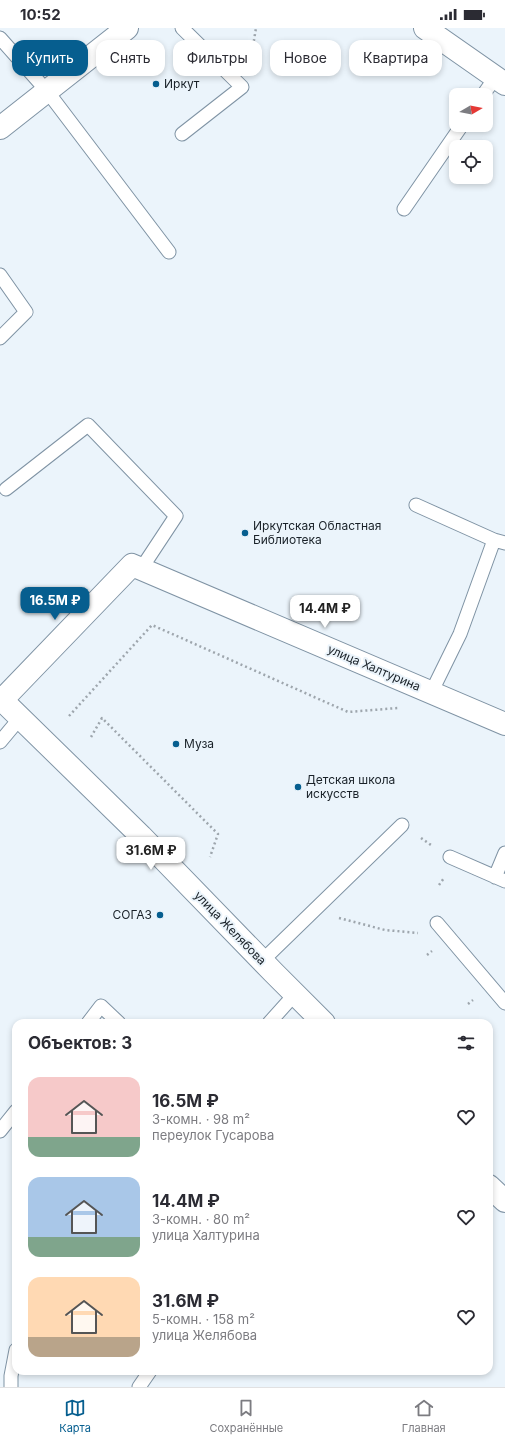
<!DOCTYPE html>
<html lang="ru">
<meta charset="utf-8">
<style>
body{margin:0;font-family:Inter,sans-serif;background:#f2f2f3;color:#2b2b33;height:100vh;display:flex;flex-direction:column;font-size:15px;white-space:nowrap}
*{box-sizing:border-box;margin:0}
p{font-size:13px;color:#7c7c81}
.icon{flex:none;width:22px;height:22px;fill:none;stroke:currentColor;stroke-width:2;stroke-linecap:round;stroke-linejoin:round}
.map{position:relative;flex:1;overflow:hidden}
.side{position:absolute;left:12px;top:991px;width:481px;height:356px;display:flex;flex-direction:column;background:#fff;border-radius:12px;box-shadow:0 2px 6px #0003}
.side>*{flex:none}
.banner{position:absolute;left:12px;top:12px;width:481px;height:36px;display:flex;gap:8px}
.needle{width:26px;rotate:80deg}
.buttons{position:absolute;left:449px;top:60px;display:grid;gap:8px}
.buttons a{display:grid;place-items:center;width:44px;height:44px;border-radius:8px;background:#fff;box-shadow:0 2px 6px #0003;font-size:20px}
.price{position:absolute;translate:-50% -34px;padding:0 9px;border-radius:8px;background:#fff;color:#222;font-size:13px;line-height:26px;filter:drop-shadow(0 1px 2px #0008)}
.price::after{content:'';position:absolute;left:50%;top:24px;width:12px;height:9px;margin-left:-6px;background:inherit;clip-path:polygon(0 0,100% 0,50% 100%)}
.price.on{background:#065e8f;color:#fff}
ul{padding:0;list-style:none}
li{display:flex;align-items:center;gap:12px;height:100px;padding:0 16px}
li span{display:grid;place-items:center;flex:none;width:112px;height:80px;border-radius:12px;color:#555}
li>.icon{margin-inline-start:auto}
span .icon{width:48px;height:48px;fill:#fffc;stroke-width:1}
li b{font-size:17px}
h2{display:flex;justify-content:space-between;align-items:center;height:48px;padding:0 16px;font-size:17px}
.chip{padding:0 14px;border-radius:12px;background:#fff;box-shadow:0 2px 6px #0003;font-size:14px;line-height:36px}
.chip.on{background:#065e8f;color:#fff}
.status{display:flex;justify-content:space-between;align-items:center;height:28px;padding:0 20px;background:#fff;direction:ltr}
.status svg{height:11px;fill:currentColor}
.menu{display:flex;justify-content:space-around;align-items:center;height:56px;border-top:1px solid #e1e1e2;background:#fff;font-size:11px;color:#7c7c81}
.menu a{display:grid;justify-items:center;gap:2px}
.menu .on{color:#065e8f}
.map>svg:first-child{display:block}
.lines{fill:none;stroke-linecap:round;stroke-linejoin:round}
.lane-casing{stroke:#7f93a4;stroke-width:15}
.street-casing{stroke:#7f93a4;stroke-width:24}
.secondary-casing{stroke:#7f93a4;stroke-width:24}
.path{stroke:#9ea6ad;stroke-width:2.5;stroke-dasharray:2 3;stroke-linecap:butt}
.lane{stroke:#fff;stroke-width:13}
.street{stroke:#fff;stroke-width:22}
.secondary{stroke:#fff;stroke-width:22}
.poi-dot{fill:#065e8f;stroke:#ebf4fb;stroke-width:1.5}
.labels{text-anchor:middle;stroke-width:4;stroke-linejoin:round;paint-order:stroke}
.poi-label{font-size:12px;fill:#192128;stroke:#ebf4fb;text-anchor:start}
.street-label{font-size:12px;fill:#192128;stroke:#ebf4fb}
</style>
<div class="status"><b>10:52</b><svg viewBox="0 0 49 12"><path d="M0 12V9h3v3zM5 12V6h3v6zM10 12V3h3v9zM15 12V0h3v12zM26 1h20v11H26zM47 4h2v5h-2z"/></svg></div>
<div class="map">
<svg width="505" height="1359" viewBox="0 0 505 1359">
<rect width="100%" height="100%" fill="#ebf4fb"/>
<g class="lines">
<defs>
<path id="lane" d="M182 0 242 59 182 106
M0 10 47 63 169 224
M483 67 495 50
M404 181 462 97
M0 247 26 284 0 310
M6 461 88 397 176 488 141 541
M416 477 494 512
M431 665 460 606 494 512 505 515
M0 714 20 690
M450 829 505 853
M495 849 505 825
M437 895 505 975
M262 933 402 797
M88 995 101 978 119 995
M269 995 295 966
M0 1103 16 1083
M11 1359V1348L16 1322
M139 1359 150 1343"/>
<path id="street" d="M425 0 505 56
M0 100 127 0
M2 672 132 537 505 696"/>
<path id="secondary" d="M0 670 141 808 274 945 324 995
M489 1158 505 1173"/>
</defs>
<use href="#lane" class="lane-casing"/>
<use href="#street" class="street-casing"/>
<use href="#secondary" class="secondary-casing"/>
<path class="path" d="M253 18 256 0
M69 688 152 597 348 684 398 680
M91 709 102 690 218 806 210 829
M421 810 431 817
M439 857 444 850
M339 890 385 902 418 905
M427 927 432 923
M468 976 473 972"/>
<use href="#lane" class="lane"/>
<use href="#street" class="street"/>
<use href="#secondary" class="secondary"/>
</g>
<g class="poi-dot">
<circle cx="156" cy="56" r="4"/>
<circle cx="245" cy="505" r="4"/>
<circle cx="176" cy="716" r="4"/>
<circle cx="298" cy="759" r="4"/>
<circle cx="160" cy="887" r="4"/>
</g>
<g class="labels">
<g class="poi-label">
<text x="164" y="60">Иркут</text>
<text x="253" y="502">Иркутская Областная<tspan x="253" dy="14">Библиотека</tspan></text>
<text x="184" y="720">Муза</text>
<text x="306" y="756">Детская школа<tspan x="306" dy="14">искусств</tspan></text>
<text x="152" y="891" text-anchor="end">СОГАЗ</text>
</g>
<g class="street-label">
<text transform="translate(374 640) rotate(23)" y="4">улица Халтурина</text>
<text transform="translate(230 900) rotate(46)" y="4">улица Желябова</text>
</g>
</g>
</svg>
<div class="buttons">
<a><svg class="needle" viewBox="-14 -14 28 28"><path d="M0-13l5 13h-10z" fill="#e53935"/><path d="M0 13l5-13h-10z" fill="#7c7c81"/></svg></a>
<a><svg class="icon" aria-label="locate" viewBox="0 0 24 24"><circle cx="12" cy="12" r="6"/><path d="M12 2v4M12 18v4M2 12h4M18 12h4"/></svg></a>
</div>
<b class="price on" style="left:55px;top:593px">16.5M ₽</b>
<b class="price" style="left:325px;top:601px">14.4M ₽</b>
<b class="price" style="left:151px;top:843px">31.6M ₽</b>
<div class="banner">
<a class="chip on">Купить</a>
<a class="chip">Снять</a>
<a class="chip">Фильтры</a>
<a class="chip">Новое</a>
<a class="chip">Квартира</a>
</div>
<section class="side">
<h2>Объектов: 3<svg class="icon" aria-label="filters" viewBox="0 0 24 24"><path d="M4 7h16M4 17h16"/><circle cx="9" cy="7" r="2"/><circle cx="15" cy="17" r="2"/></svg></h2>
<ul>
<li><span style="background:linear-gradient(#f6c9c9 75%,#7fa58c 0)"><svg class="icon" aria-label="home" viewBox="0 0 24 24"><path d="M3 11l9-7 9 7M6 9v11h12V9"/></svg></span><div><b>16.5M ₽</b><p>3-комн. · 98 m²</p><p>переулок Гусарова</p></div><svg class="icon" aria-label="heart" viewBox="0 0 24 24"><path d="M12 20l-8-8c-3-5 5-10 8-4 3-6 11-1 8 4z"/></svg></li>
<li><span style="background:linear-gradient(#a9c7e8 75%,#7fa58c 0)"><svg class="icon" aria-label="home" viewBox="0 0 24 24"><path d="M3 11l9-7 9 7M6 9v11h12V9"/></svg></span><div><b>14.4M ₽</b><p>3-комн. · 80 m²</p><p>улица Халтурина</p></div><svg class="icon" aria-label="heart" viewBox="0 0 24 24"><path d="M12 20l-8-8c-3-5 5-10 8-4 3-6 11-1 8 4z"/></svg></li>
<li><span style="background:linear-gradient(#ffd9b3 75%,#b9a48a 0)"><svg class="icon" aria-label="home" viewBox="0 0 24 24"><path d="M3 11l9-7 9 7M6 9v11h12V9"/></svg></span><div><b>31.6M ₽</b><p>5-комн. · 158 m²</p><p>улица Желябова</p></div><svg class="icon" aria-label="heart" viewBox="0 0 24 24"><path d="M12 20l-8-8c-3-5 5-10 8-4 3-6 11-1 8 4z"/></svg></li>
</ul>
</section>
</div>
<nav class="menu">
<a class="on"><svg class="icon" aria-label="map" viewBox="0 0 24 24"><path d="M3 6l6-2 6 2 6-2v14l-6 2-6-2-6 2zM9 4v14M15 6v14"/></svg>Карта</a>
<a><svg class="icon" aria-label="saved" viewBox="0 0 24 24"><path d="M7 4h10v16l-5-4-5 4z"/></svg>Сохранённые</a>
<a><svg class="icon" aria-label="home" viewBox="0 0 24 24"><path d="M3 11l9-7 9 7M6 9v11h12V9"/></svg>Главная</a>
</nav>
